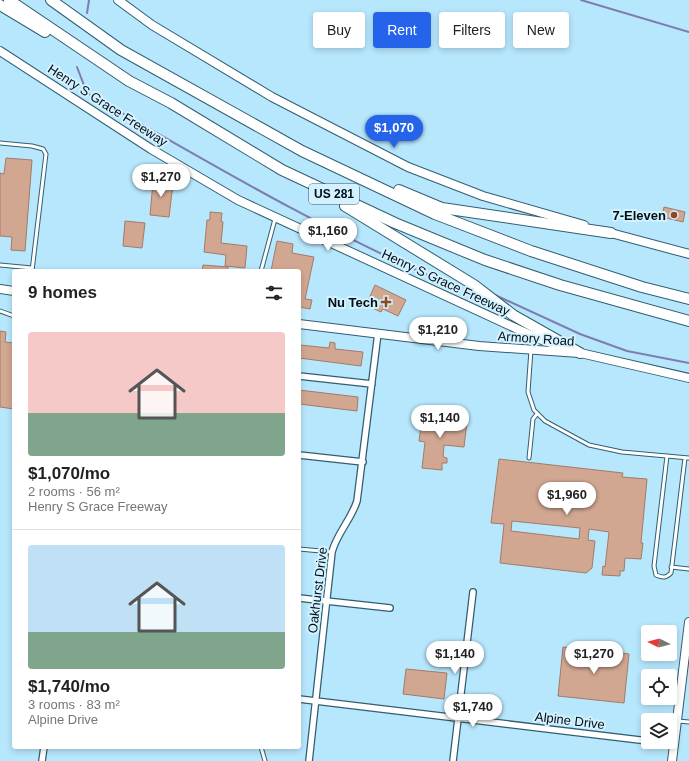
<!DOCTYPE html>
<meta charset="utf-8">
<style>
body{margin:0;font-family:Helvetica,sans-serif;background:#f6f6f6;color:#222;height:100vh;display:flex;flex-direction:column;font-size:15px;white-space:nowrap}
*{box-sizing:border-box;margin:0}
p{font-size:13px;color:#767676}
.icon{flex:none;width:22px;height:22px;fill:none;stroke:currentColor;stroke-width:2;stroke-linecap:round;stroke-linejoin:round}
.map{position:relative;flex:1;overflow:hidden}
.side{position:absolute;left:12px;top:269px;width:289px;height:480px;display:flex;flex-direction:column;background:#fff;border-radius:4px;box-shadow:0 2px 6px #0003}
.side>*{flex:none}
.top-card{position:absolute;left:313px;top:12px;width:316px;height:36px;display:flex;gap:8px}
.needle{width:26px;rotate:276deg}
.buttons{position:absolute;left:641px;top:625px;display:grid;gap:8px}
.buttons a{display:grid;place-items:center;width:36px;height:36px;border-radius:4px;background:#fff;box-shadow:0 2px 6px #0003;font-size:20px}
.price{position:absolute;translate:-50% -34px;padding:0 9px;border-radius:14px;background:#fff;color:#222;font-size:13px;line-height:26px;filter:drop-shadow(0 1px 2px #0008)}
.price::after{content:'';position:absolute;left:50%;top:24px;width:12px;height:9px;margin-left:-6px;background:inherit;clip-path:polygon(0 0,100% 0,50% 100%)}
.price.selected{background:#2563eb;color:#fff}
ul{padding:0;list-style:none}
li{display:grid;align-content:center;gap:8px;height:212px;padding:0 16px}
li+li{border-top:1px solid #e0e0e0}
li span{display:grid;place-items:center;height:124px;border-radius:4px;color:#555}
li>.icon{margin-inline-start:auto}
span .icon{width:72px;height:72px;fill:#fffc;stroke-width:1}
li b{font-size:17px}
h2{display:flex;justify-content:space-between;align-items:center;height:48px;padding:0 16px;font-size:17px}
.pill{padding:0 14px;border-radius:4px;background:#fff;box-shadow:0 2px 6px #0003;font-size:14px;line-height:36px}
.pill.selected{background:#2563eb;color:#fff}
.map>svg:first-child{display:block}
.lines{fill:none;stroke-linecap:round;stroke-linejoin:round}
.stream{stroke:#7d7db1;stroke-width:2}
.building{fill:#d2a792;stroke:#a37b67;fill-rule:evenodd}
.lane-casing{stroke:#315e71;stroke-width:5}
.street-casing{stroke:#315e71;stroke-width:8}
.secondary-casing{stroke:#315e71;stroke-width:10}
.highway-casing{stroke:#315e71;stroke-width:12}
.lane{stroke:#fff;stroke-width:3}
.street{stroke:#fff;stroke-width:5.5}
.secondary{stroke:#fff;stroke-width:8}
.highway{stroke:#fff;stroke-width:10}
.poi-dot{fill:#8e4821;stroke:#d4f1ff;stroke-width:1.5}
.labels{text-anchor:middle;stroke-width:4;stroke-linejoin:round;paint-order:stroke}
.shield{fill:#d4f1ff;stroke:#40525c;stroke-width:1}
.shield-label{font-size:12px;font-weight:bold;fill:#000e16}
.street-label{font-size:13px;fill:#000e16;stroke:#d4f1ff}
.poi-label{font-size:13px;font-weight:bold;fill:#000e16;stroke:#d4f1ff;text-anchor:end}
</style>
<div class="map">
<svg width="689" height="761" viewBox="0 0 689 761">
<rect width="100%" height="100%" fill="#b6e7fd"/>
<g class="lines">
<path class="stream" d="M581 0 689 32
M87 13 89 0
M77 67 87 93C205 160 321 230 446 283
M495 295 580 334 627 351 689 363"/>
</g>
<path class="building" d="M6 158 32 160 25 251 11 250 12 237 0 236V173L4 174Z
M157 179 168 180V183L173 184 169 217 150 215 153 182H157Z
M664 207 685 212 683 222 662 217Z
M210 212 222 213 221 221 223 222 221 243 247 246 245 268 225 266 226 255 204 252 207 220H210Z
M125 221 145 223 142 248 123 246Z
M277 241 293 244 292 253 314 257 305 299 312 300 310 309 299 307V271H271Z
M203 265 228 267V271H202Z
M375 285 406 300 398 316 383 309 381 312 366 305Z
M0 331 6 332 5 342 14 343V409L0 407Z
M330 342 335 343V349L363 352 361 366 299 358 300 345 329 348Z
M299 390 358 397 357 411 299 404Z
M438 411 448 412 447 420 467 422 464 447 444 445 443 457 447 458V463H442V470L422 468 425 442 419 441 422 417 437 419Z
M499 459 623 473 622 477 647 479 641 543H643L641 559 625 558 624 571H620V576L602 575 603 566 605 567 609 532 589 529 588 540 595 541 592 568 586 573 500 563 504 524 491 523ZM512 521 580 528 579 539 511 531Z
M563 647 629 654 624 703 558 696Z
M406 669 447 673 444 699 403 694Z"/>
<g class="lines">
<defs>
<path id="lane" d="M0 143 32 146 43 149 46 154 32 271
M0 265 32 268
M261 271 275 219
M0 311 14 316
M531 350 528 392 534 410 545 421 589 445 622 452 689 458
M667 456 654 566 656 575C663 578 666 578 671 573L685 458
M529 458 533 419 537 414
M299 549 332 552
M671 567 689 569
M678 721 689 722
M261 747 265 761"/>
<path id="street" d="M299 376 372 384
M299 455 363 462
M299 598 390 608
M299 699 648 741
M657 742 674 744
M42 761 44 747
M309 761 332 552C337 533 351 520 357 501L378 333
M453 761 473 592"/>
<path id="secondary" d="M118 0 152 25 272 97 408 167 483 196 584 225
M0 51 151 149 238 200 539 339 563 347
M607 232 689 254
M0 289 14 291
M299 324 479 346 579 353
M576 352 689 378
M672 761 689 622"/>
<path id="highway" d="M9 0 129 81 171 103 282 170 395 223 485 260 560 285 689 321
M51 0 121 50 302 151 435 214 531 251 642 287 689 299
M0 5 45 32
M399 190 442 208 611 233
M345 206 474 285 513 315 580 353"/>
</defs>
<use href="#lane" class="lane-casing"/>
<use href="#street" class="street-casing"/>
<use href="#secondary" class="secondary-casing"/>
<use href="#highway" class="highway-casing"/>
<use href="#lane" class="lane"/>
<use href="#street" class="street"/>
<use href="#secondary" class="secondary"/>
<use href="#highway" class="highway"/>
</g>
<g class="poi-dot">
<circle cx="674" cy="215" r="4"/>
<path d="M384 296h4v4h4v4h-4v4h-4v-4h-4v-4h4z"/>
</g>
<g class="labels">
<rect class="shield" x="309" y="184" width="50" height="20" rx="3"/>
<g class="shield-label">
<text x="334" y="198">US 281</text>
</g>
<g class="street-label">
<text transform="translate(108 105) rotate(33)" y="5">Henry S Grace Freeway</text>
<text transform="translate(446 282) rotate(25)" y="5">Henry S Grace Freeway</text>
<text transform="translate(536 338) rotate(4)" y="5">Armory Road</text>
<text transform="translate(317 590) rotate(-83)" y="5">Oakhurst Drive</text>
<text transform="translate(570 720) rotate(7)" y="5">Alpine Drive</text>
</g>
<g class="poi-label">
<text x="666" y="220">7-Eleven</text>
<text x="378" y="307">Nu Tech</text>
</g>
</g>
</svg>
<div class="buttons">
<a><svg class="needle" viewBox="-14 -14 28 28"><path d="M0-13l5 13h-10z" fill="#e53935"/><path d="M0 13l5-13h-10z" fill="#767676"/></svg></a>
<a><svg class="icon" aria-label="locate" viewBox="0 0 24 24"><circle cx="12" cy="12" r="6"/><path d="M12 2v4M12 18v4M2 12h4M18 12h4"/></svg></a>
<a><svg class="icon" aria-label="layers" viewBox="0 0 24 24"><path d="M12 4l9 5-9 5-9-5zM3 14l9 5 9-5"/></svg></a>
</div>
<b class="price selected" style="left:394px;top:149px">$1,070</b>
<b class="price" style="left:161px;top:198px">$1,270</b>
<b class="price" style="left:328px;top:252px">$1,160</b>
<b class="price" style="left:438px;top:351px">$1,210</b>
<b class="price" style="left:440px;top:439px">$1,140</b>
<b class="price" style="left:567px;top:516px">$1,960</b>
<b class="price" style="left:455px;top:675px">$1,140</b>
<b class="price" style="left:594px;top:675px">$1,270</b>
<b class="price" style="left:473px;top:728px">$1,740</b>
<div class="top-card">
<a class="pill">Buy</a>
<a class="pill selected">Rent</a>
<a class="pill">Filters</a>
<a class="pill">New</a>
</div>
<section class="side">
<h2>9 homes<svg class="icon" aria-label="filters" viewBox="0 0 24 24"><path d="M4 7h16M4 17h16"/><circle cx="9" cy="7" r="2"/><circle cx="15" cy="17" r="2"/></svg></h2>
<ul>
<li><span style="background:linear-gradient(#f6c9c9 65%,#7fa58c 0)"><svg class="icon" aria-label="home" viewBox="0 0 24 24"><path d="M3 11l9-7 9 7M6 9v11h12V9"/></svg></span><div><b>$1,070/mo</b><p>2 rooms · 56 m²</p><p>Henry S Grace Freeway</p></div></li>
<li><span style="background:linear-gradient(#bfe0f5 70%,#7fa58c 0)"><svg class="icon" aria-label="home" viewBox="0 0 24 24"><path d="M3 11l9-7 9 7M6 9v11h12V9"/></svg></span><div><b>$1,740/mo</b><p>3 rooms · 83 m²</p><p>Alpine Drive</p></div></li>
</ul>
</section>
</div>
